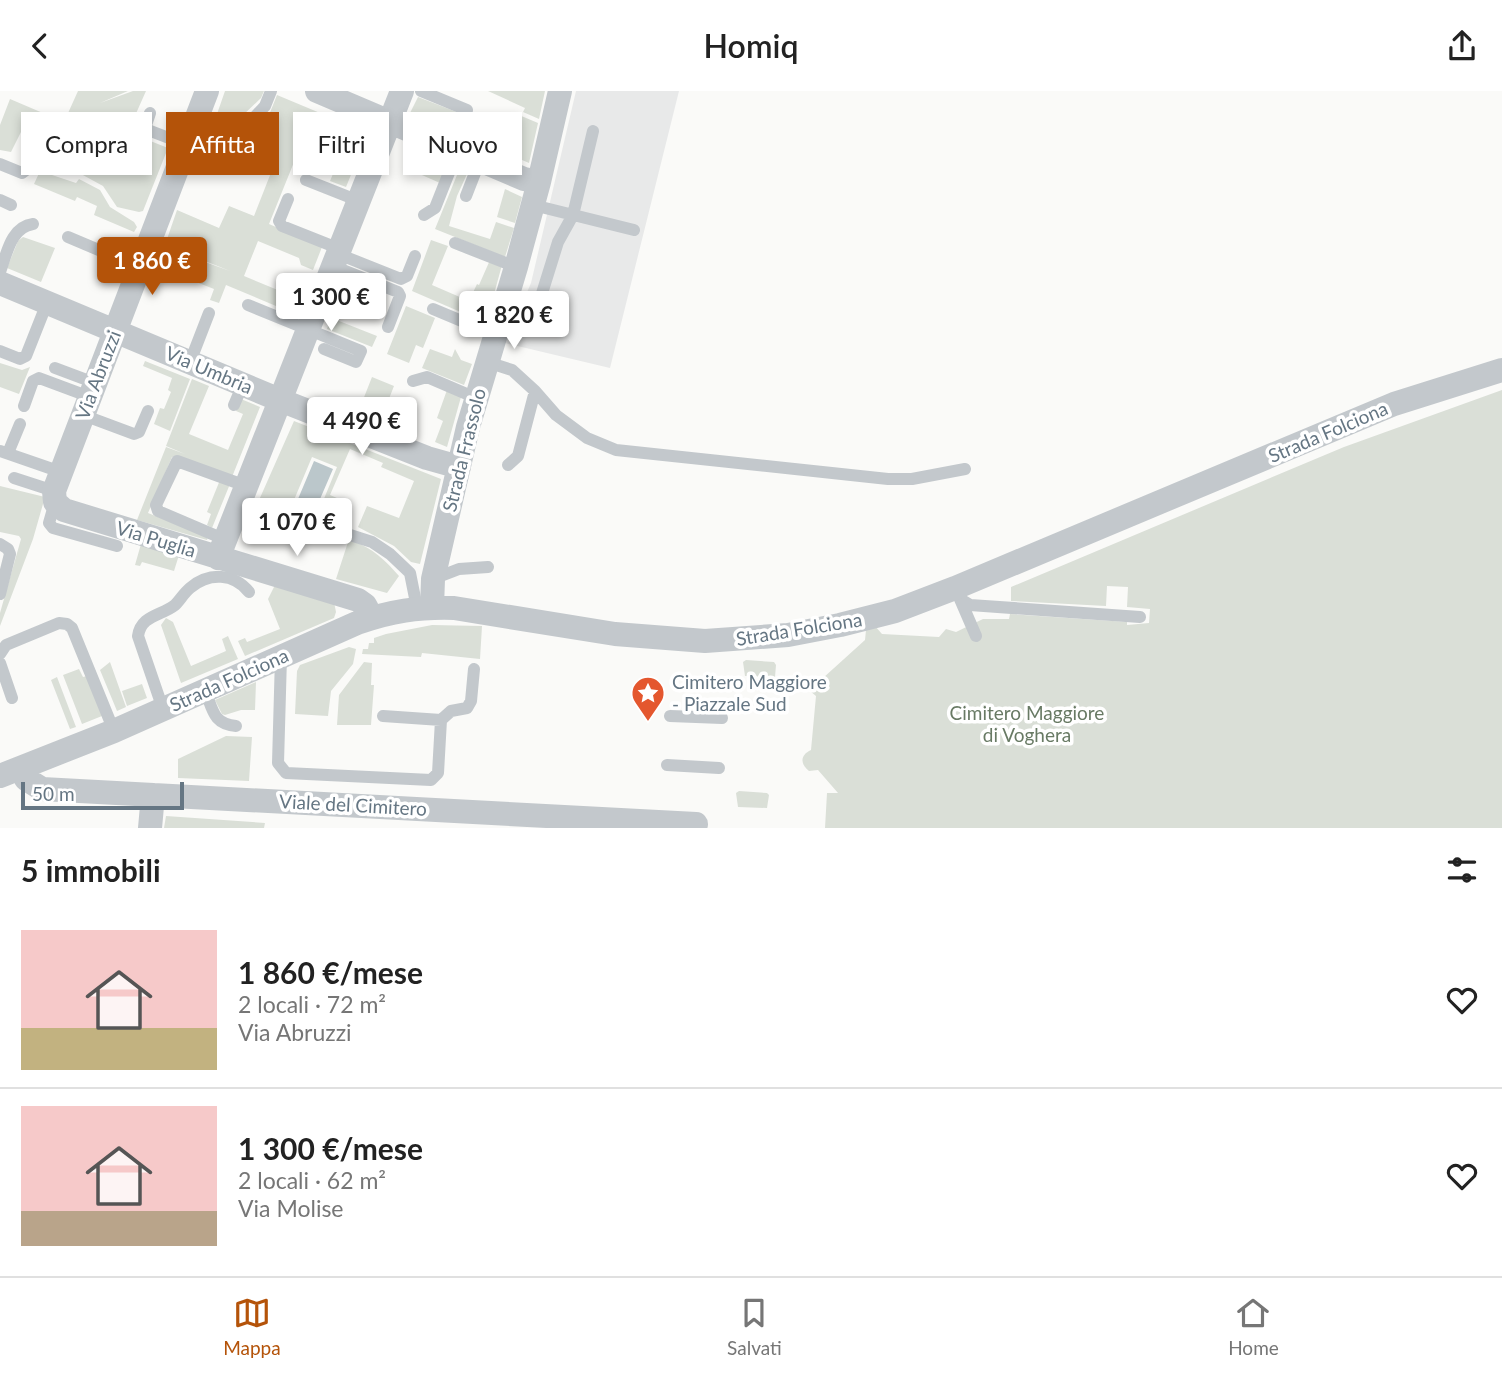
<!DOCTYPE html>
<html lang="it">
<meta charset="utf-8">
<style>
body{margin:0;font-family:Lato,sans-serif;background:#f6f6f6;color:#222;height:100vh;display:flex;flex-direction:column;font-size:26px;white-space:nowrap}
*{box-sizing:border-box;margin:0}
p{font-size:23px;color:#767676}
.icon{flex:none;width:38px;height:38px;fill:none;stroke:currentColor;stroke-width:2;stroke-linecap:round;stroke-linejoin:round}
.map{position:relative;height:737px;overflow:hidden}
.drawer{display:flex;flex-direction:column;background:#fff;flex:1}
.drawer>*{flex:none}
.top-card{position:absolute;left:21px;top:21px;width:700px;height:63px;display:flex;gap:14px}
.scale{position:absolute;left:21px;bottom:18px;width:163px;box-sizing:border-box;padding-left:7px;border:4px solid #657683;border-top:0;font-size:19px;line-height:24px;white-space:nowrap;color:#657683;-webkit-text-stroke:5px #fff;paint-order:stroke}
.price{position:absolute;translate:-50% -60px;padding:0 16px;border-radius:7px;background:#fff;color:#222;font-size:23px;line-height:46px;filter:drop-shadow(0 2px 4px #0008)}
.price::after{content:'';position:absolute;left:50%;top:42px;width:21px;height:16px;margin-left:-10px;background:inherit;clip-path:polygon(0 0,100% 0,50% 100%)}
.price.active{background:#b45309;color:#fff}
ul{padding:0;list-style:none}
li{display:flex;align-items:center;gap:21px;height:175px;padding:0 21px}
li+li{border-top:2px solid #e0e0e0}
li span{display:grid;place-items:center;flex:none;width:196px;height:140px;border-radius:0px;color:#555}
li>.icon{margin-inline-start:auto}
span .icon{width:84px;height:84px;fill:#fffc;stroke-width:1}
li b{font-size:30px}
h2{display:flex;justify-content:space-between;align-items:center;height:84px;padding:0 21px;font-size:30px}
.chip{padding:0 24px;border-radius:0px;background:#fff;box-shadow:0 4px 10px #0003;font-size:24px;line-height:63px}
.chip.active{background:#b45309;color:#fff}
header{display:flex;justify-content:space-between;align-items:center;height:91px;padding:0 21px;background:#fff;font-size:32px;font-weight:600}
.tabs{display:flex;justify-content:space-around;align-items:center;height:98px;border-top:2px solid #e0e0e0;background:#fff;font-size:19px;color:#767676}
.tabs a{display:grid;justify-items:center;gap:4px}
.tabs .active{color:#b45309}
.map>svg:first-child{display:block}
.built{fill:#e8e9e9}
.green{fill:#dadfd7}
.water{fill:#bbc7cb}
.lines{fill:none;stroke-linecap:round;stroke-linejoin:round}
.lane{stroke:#c3c8cc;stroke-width:12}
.street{stroke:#c3c8cc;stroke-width:24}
.labels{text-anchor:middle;stroke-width:7;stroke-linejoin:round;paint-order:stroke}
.street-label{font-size:19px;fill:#657683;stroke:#fff}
.poi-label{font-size:19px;fill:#657683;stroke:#fff;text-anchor:start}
.park-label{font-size:19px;fill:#687a64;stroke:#fff}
</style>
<header><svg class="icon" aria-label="back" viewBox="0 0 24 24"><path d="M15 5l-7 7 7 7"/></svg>Homiq<svg class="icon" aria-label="share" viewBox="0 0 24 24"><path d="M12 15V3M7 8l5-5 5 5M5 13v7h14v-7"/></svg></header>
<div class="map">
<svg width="1502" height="737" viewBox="0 0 1502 737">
<rect width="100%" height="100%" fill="#fafaf8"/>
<path class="built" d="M576 0H679L610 277 505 252 531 192Z"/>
<path class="green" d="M78 0H128L100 12 133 0H146L134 27 119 21 114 34 90 26 168 57 143 120 139 121 117 116 103 95 81 83 93 54 64 41 62 44 27 29 11 61 0 59V34L10 8 64 31Z
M225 0H264L261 7 242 25 232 21 229 28 217 23Z
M488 0H545L539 28 523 21 525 17Z
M277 4 332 27 326 40 309 34 269 133 322 156 313 179 301 174 299 167 258 150 244 185 285 202 287 197 303 204 295 223 226 194 219 212 210 209 214 198 186 187 194 167 230 180 165 154 177 119 219 137 229 115 254 125 274 74 263 69 275 38 265 34Z
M418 6 467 25 460 43 410 22Z
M519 24 538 32 529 72 503 61Z
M335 28 368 42 346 96 330 90 347 49 330 42Z
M413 61 447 75 440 92 406 77Z
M459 79 467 83 457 105 449 135 490 148 496 131 514 137 505 166 435 138Z
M40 80 76 92 79 88 100 99 110 116 134 131 137 136 134 141 94 124 97 115 77 106 75 110 34 93Z
M505 98 522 106 515 132 497 126Z
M23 146 55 157 41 191 7 177 18 150Z
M431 149 448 155 432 194 469 210 477 193 479 194 490 169 502 174 486 232 412 200Z
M406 215 435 227 423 257 416 254 409 272 387 263Z
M333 221 341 223 339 230 377 245 372 256 327 238Z
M430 258 452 266 455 258 461 269 472 273 464 294 422 277Z
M145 270 190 288 170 340 154 333 160 317 164 318 171 301 168 299 172 287 143 275Z
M0 272 22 279 30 276 19 303 0 296Z
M372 286 394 295 381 328 359 319Z
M192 288 209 295 189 343 228 359 243 323 236 320 241 308 260 316 232 386 172 366 148 422 208 446 207 449 137 429 166 356 185 363 166 355Z
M447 299 461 306 447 356 435 351 443 330 437 327Z
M1502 299V737H825L827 702H838L818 679 809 680C800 673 800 664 811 659L816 605 810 600C808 593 808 590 814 586L823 587 865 549 866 539 875 535 882 543 939 546 946 538 956 541 983 528H1009L1010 523 1127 531V534L1149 532 1150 518 1127 516 1128 496 1107 495 1106 515 1011 510V496L1344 356Z
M294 330 441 388 420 473 411 471 394 455 358 436 367 415 399 427 414 390 381 376 383 372 350 358 330 404 344 410 338 427 319 420 337 376 312 366 294 409 282 417 273 432 252 425Z
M220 389 230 393 212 437 207 434 211 423 207 421Z
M0 395 45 406 33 448 0 535V522L21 448 19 445 0 441Z
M352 450C372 456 386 470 399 485L387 502 336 488 348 451Z
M141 453 179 464 174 480 142 471 140 475 135 474Z
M276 492 334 511 336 521 334 527 245 565 238 550 245 547 247 551 280 538 268 508Z
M166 527 173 531 191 575 226 560 222 548 228 545 238 568 181 592 161 534Z
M432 534 482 535 480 568 422 562 421 566 362 563 363 558H368L369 552H374V547L386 543Z
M349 556 356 558 353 573 331 600 328 625 295 623 297 580 300 574Z
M746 569 774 571 776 574 775 586 745 585 743 571Z
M110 571 126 616 117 620 100 579Z
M364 571 372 572 371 594H374L371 634H337L339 604Z
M79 578 83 586 87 585 102 625 82 633 63 584Z
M57 586 76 636 70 638 51 589Z
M256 591 255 619H241L225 624 222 623 215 609Z
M142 593 147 607 127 615 122 600Z
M226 645 252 646 249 690 178 687V668Z
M739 700 767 702 769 704 767 717 738 716 736 702Z
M166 725 265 732 264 737H164Z"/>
<path class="water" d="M314 370 333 378 317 415 312 413 307 416 304 410 298 408Z"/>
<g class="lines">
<path class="lane" d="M421 0 467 19
M150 22 146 34 148 39 187 54
M251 30 265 15 271 0
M0 73 22 82 26 79
M306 89 359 110
M466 105 480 69
M288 108 279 130 282 135 340 158
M0 109 11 114
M533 114 634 139
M424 124 435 117 458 59
M68 146 139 176
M455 152 516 176
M145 160 173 171 176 179
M338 163 401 188 407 185 415 165
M333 175 398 201 400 205 388 236
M0 181C7 162 11 136 33 133
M292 194 321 205
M248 214 361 260 356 271 324 258
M433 218 495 244
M534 228 558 151 573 124 593 40
M0 260 20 268 26 265 47 212
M190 271 209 222
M487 271 512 279 535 300 556 324 587 347 616 359 888 388H912L965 378
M55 277 95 292
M413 290 427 286 476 307
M234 314 243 293
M24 315 33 290 39 287 90 306
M83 324 134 343 139 341 148 320
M0 360 61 381
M8 362 20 333
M508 374 518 365 535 300
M14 387 54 400
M55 411 49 432 53 437 117 455
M306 443 316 436H325L372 451 390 463 410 482 417 517
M226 449 158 420 156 414 177 370 246 395
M0 453 8 458 10 463 0 503
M433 488 459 478 488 476
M955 497 960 508 970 514 1140 526
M960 508 976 545
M0 563 6 554 59 532 67 533 72 537 114 640
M281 566 278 672 286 682 431 689 438 682 441 629 451 620 467 617 471 610 474 578
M0 572 12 607
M205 599C213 619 213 633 236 635
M163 618 138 545C141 524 161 525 175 514 180 509 184 502 190 497 209 481 234 482 249 501
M383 625 441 629
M670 625 722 627
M667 674 719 677"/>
<path class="street" d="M207 0 54 400 55 411 64 419 358 509 365 514 372 527
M317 0 524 88 539 91
M0 192 280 309 427 367 459 376
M218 467 402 0
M432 516 433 488 468 336 516 176 539 91 560 0
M20 677 26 688 42 698 696 733
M0 685 114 640 357 532C391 520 418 516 454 517L615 543 705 550 788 544 840 534 895 520 955 497 1394 313 1502 279
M150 737 153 704"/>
</g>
<defs>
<symbol id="sight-pin" viewBox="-11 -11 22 30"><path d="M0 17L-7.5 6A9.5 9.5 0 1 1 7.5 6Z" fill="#e4572e" stroke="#fff"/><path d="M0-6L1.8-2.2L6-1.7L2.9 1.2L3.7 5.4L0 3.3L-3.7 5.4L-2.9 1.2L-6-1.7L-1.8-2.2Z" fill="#fff"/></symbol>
</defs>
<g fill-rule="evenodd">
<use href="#sight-pin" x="629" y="583" width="38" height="52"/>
</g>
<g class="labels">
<g class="street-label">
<text transform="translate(209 279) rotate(23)" y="7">Via Umbria</text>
<text transform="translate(98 284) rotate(-69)" y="7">Via Abruzzi</text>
<text transform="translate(1328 341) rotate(-23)" y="7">Strada Folciona</text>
<text transform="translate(464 359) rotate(-76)" y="7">Strada Frassolo</text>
<text transform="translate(156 448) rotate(17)" y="7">Via Puglia</text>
<text transform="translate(799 538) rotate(-9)" y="7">Strada Folciona</text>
<text transform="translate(229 589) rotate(-24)" y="7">Strada Folciona</text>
<text transform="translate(353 714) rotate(3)" y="7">Viale del Cimitero</text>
</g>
<g class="poi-label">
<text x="672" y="598">Cimitero Maggiore<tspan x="672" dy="22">- Piazzale Sud</tspan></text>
</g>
<g class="park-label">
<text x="1027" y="629">Cimitero Maggiore<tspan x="1027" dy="22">di Voghera</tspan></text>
</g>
</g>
</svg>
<div class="scale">50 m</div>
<b class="price active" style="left:152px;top:206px">1 860 €</b>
<b class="price" style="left:331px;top:242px">1 300 €</b>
<b class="price" style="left:514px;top:260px">1 820 €</b>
<b class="price" style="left:362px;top:366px">4 490 €</b>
<b class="price" style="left:297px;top:467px">1 070 €</b>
<div class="top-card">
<a class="chip">Compra</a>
<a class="chip active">Affitta</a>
<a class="chip">Filtri</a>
<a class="chip">Nuovo</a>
</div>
</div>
<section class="drawer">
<h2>5 immobili<svg class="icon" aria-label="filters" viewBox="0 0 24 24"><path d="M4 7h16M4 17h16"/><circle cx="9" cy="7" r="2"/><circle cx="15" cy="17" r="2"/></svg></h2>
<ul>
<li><span style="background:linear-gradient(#f6c9c9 70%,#c2b280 0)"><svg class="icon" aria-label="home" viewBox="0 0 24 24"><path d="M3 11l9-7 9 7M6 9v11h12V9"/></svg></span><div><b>1 860 €/mese</b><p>2 locali · 72 m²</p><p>Via Abruzzi</p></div><svg class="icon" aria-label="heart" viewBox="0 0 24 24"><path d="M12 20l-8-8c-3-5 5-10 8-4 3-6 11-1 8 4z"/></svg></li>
<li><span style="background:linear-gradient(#f6c9c9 75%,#b9a48a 0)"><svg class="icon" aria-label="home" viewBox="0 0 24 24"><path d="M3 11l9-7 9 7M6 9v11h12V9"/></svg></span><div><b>1 300 €/mese</b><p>2 locali · 62 m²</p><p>Via Molise</p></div><svg class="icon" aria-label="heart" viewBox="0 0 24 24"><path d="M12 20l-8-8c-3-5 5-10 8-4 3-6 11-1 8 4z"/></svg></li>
</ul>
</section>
<nav class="tabs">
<a class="active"><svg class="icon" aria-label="map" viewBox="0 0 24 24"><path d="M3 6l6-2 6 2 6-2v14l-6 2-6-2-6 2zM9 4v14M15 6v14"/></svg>Mappa</a>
<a><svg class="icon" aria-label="saved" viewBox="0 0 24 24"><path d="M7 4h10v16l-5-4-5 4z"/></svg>Salvati</a>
<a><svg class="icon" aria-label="home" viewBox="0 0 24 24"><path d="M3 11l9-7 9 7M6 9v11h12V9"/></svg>Home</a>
</nav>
